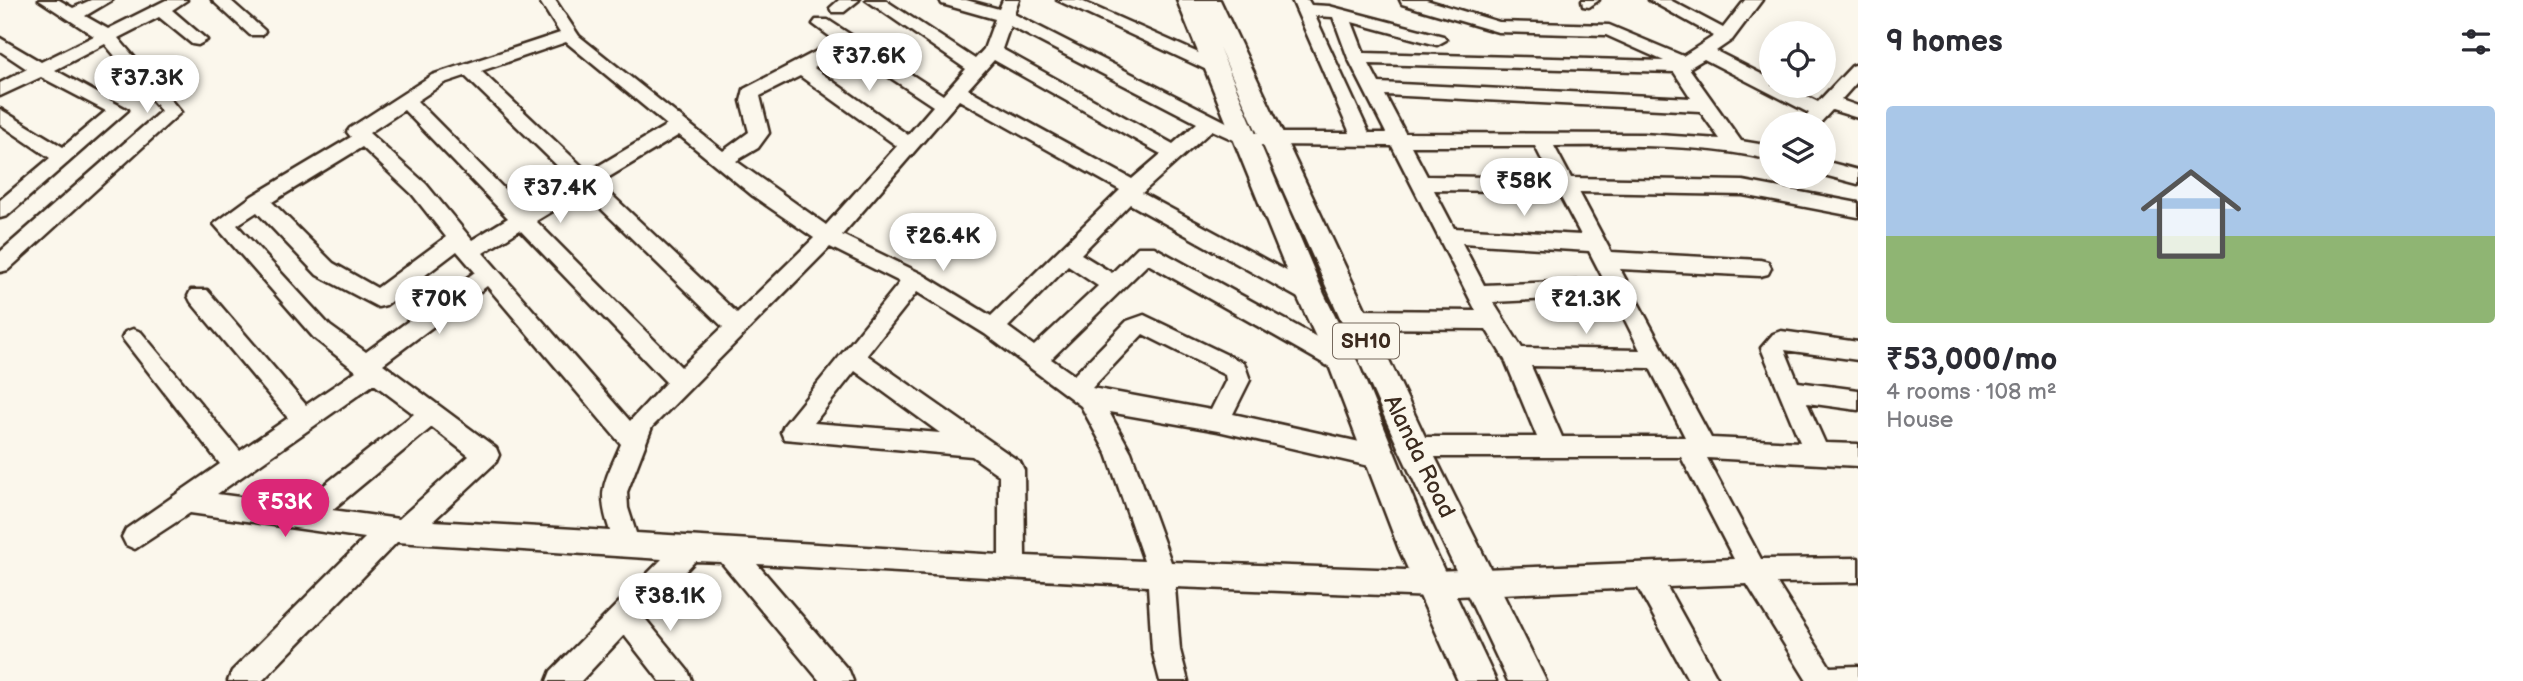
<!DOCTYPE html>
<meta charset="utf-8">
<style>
body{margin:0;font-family:"Balsamiq Sans",sans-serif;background:#f2f2f3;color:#2b2b33;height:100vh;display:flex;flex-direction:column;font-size:26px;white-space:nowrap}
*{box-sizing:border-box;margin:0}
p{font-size:23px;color:#7c7c81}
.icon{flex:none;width:38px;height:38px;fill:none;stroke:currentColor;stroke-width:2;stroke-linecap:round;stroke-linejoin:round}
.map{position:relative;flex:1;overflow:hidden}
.side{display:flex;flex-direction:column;background:#fff;width:665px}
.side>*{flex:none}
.controls{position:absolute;left:1759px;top:21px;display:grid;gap:14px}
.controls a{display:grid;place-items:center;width:77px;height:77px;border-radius:50%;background:#fff;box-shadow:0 4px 18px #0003;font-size:35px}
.price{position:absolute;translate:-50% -60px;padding:0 16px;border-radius:24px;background:#fff;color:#222;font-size:23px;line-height:46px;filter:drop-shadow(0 2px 4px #0008)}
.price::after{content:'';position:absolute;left:50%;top:42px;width:21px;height:16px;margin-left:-10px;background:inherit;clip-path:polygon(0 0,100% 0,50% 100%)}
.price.selected{background:#db2777;color:#fff}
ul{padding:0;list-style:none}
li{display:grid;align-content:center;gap:14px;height:371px;padding:0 28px}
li+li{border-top:2px solid #e1e1e2}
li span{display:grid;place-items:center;height:217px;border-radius:7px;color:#555}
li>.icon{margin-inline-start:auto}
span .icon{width:126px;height:126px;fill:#fffc;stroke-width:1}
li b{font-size:30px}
h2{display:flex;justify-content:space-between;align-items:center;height:84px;padding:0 28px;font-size:30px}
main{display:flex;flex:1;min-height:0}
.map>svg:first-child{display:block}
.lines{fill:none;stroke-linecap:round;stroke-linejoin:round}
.minor-casing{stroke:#3b2a1e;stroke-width:5}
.major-casing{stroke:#3b2a1e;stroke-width:5}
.minor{fill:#fbf7ec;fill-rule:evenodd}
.major{fill:#fbf7ec;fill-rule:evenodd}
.labels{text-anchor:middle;stroke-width:5;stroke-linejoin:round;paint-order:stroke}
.shield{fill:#fbf7ec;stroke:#75685c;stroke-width:2}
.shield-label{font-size:21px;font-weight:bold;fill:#3b2a1e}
.street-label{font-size:23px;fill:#3b2a1e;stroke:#fbf7ec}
</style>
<main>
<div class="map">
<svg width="1858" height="681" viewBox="0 0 1858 681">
<rect width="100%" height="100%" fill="#fbf7ec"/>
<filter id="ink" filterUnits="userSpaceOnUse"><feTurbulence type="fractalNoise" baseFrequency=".0143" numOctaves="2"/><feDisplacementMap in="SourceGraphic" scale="14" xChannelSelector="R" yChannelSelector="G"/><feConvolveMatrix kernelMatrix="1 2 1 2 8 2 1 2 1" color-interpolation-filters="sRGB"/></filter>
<g filter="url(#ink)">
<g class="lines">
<defs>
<path id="minor" d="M39 0H59L73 8 91 0H112L85 16 108 29 166 0H187L172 10 207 40 198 45 192 44 159 17 118 38 181 112 8 270 0 272V252L161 111 105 44 55 70 128 110 7 216 0 218V200L50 158 0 124V109L63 147 106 111 41 77 0 96V83L27 69 0 51V38L41 62 94 36Z
M212 0H230L265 31 262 35H250Z
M539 0H555L579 36 723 151 749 132 741 101 744 89 836 41 813 24 816 20H828L943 95 966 69 866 0H885L975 59 984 49 995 19 942 4 940 0H966L999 9 1003 0H1019L1014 14 1248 133H1350L1292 0H1308L1311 5 1329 6 1443 36 1446 40 1437 45 1352 22 1364 53 1664 61 1606 35 1498 32 1402 4 1400 0H1426L1499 22 1609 25 1683 56 1714 36 1649 0H1670L1723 28 1745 0H1762L1732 40 1716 51 1771 79V86H1785L1818 102 1852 66 1858 64V81L1841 100 1858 106V118L1832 110 1819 124H1800L1809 113 1704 59 1689 68 1741 141 1771 146V160C1701 143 1625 146 1554 146L1571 178 1743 181 1858 203V217L1743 195 1579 192 1611 252 1760 260 1768 262 1771 268 1768 274 1760 276 1620 269 1711 438 1800 442 1761 348 1773 334 1781 331 1858 342V360L1785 350 1798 382 1858 390V410L1807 403 1825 443 1858 444V466L1707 458 1761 559 1858 558V582L1777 583 1830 667 1858 666V681H1807L1747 584 1667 587 1719 681H1689L1638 588 1434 597 1175 587 1180 650 1188 681H1160L1152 650 1148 586 757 564 849 671 853 681H820L721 562 695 561 643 616 688 671 692 681H660L624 635 581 681H547L551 671 662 559 397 542 262 681H228L232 671 365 538 190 513 135 549 126 545 122 537 126 529 220 464 122 338 125 332 133 329 141 332 240 451 288 418 191 302 188 296 191 290H207L306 405 356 371 314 338 214 224 252 196 351 137 347 132 350 128 432 75 560 33ZM1315 16 1333 17 1348 58 1386 133H1369ZM1010 26 1197 123 1173 144 1002 49ZM566 42 667 125 588 172 481 71ZM847 49 933 106 908 135 814 68ZM994 60 1161 154 1132 179 968 89ZM1369 64 1674 72 1691 98 1379 83ZM465 76 573 181 524 209 417 101 444 83ZM800 76 897 146 826 225 736 161 758 148 769 133 760 96ZM1385 95 1700 111 1720 139 1643 134 1405 133ZM959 100 1120 190 991 316 922 274 842 235ZM404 110 508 218 472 240 426 184 369 133ZM1212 130 1245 145 1392 146 1476 311 1356 310 1348 313 1345 319 1348 325 1356 328 1486 329 1505 360 1537 437H1414L1405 440 1402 447 1405 454 1414 457H1681L1734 559 1434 571 1171 562 1131 452 1109 412 1218 431 1378 468 1387 465 1390 457 1387 449 1378 446 1233 414 1250 380 1244 363 1144 315 1127 321 1074 375 1051 359 1148 264 1335 370 1343 372 1351 370 1355 363 1351 356 1154 247H1138L1112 273 1081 254 1130 204 1302 300H1318L1321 294 1318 288 1142 193ZM679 135 753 196 814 238 737 313 599 183ZM1411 146H1535L1551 178 1427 176ZM362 147 412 194 446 237 377 288 333 263 272 202ZM1434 190 1558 192 1581 235 1454 228ZM584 192 723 327 681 367 536 221ZM257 212 317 275 378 307 386 305 457 251 475 272 366 352 330 326 237 225ZM520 230 666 382 630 421 483 253ZM1462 243 1589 251 1604 280 1484 285ZM830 247 900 282 784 425 781 432 784 439 972 456 999 475V555L636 533 628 508 627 492 652 427ZM1068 266 1098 286 1034 346 1008 327ZM487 286 621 444C605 482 596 490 610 531L433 521 496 462 499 455 496 448 383 364ZM917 292 985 334 1081 406 1107 454 1144 561 1025 556 1024 470 1020 462 867 355ZM1613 296 1640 350 1522 348 1493 302ZM1143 334 1225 375 1226 380 1211 410 1092 388ZM1531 366 1650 368 1685 437H1562ZM855 371 940 433 814 423ZM374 384 414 414 299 505 217 494ZM432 427 469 456 399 519 332 510Z
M839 0H859L844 12H832L830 8Z
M1057 0H1079L1221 63 1224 67 1221 71H1209Z
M1582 0H1599L1589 7 1583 6Z
M1824 161 1858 170V184L1824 175Z"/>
<path id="major" d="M1177 0H1220L1428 443 1546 681H1508L1398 447 1219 47 1324 294 1358 363 1432 545 1496 681H1458L1399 549 1328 363 1296 294Z"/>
</defs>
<use href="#minor" class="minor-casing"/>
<use href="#major" class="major-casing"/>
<use href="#minor" class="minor"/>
<use href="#major" class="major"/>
</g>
</g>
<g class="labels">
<rect class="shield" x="1333" y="323.5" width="66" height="35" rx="5"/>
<g class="shield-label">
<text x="1366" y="348">SH10</text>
</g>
<g class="street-label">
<text transform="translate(1420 456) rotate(64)" y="8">Alanda Road</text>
</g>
</g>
</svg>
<div class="controls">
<a><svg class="icon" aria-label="locate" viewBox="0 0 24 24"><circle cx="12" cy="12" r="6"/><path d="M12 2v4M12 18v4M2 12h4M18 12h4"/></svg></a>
<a><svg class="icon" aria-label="layers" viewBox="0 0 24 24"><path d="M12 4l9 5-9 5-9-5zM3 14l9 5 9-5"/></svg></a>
</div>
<b class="price" style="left:869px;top:93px">₹37.6K</b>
<b class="price" style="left:147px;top:115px">₹37.3K</b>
<b class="price" style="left:1524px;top:218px">₹58K</b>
<b class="price" style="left:560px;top:225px">₹37.4K</b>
<b class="price" style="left:943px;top:273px">₹26.4K</b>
<b class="price" style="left:439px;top:336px">₹70K</b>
<b class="price" style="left:1586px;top:336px">₹21.3K</b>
<b class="price selected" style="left:285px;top:539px">₹53K</b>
<b class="price" style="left:670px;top:633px">₹38.1K</b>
</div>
<section class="side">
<h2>9 homes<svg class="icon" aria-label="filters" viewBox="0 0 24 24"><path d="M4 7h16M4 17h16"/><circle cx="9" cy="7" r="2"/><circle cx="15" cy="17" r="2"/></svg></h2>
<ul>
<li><span style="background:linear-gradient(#a9c7e8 60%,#8fb573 0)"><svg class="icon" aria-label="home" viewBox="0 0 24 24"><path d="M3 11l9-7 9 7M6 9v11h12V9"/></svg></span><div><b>₹53,000/mo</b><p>4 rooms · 108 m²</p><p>House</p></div></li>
</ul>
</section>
</main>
